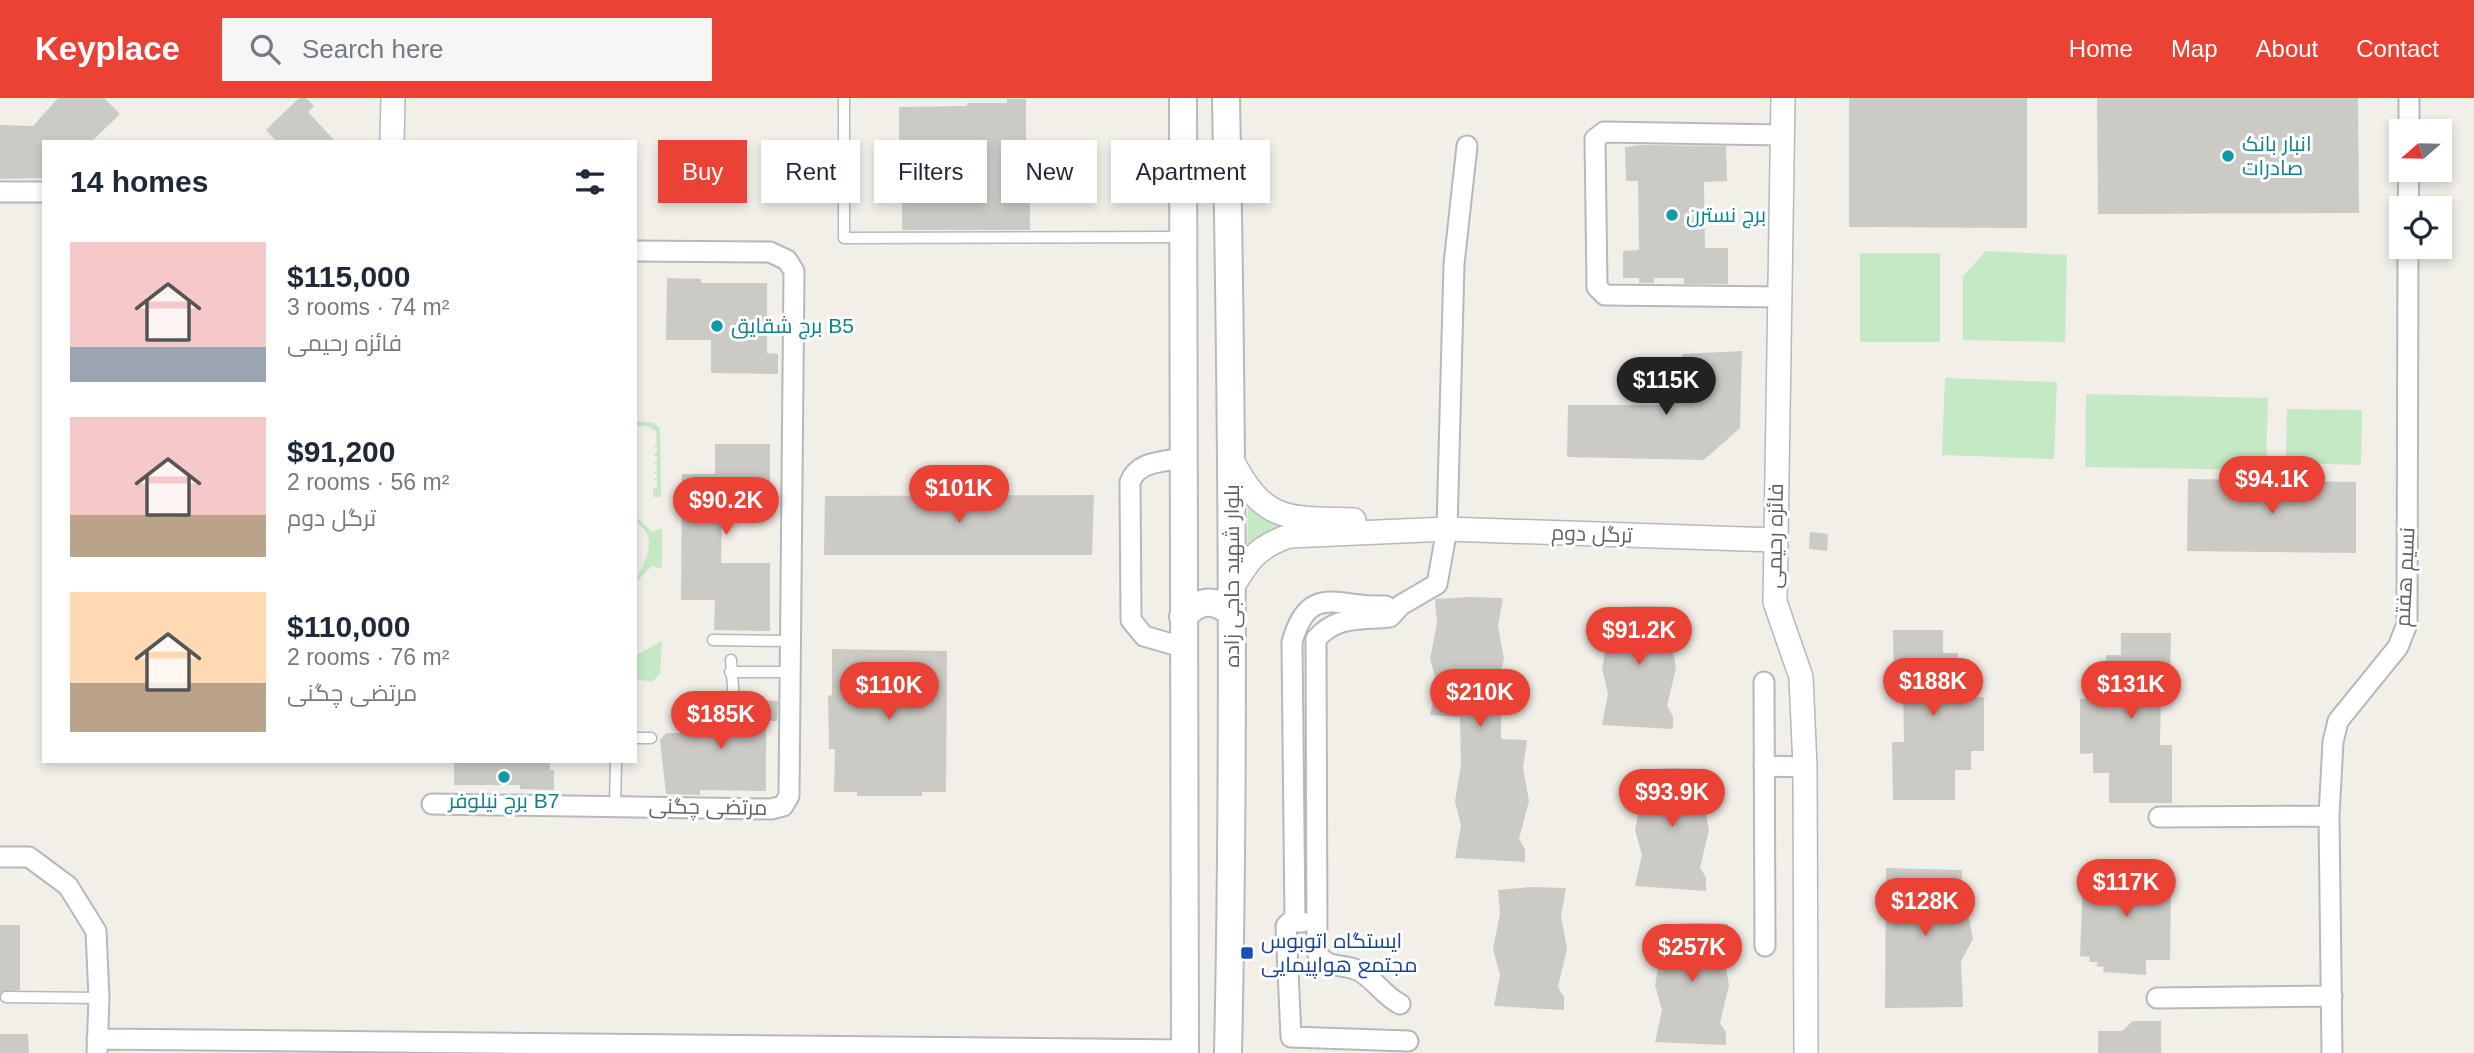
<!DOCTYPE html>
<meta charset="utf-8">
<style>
body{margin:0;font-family:Helvetica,Cairo,sans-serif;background:#f6f6f7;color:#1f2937;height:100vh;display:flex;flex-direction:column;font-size:26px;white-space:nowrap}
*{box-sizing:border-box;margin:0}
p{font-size:23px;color:#747a83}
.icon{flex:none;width:38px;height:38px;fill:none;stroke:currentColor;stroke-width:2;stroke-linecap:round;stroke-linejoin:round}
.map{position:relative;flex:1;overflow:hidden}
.details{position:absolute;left:42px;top:42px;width:595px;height:623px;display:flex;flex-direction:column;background:#fff;border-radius:0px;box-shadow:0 4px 10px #0003}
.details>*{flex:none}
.banner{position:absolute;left:658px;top:42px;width:665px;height:63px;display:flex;gap:14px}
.needle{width:46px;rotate:250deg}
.tools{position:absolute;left:2389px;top:21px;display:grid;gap:14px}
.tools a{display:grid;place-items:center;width:63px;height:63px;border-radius:0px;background:#fff;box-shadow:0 4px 10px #0003;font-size:35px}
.price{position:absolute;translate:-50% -60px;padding:0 16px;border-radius:24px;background:#ea4335;color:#fff;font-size:23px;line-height:46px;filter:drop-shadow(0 2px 4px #0008)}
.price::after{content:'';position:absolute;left:50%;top:42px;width:21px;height:16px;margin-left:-10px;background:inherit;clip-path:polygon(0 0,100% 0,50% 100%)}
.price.current{background:#222;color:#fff}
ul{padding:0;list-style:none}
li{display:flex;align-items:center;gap:21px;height:175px;padding:0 28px}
li span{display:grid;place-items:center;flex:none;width:196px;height:140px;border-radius:0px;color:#555}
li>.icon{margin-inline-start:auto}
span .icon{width:84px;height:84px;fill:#fffc;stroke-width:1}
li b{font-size:30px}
h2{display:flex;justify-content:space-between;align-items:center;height:84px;padding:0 28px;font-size:30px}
.tag{padding:0 24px;border-radius:0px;background:#fff;box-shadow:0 4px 10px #0003;font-size:24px;line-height:63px}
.tag.current{background:#ea4335;color:#fff}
header{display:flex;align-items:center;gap:42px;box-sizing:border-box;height:98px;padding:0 35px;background:#ea4335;color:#fff}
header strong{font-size:33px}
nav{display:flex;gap:38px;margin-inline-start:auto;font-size:24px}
.search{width:490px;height:63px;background:#f6f6f7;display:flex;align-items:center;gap:18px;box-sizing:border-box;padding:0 24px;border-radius:0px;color:#747a83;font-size:26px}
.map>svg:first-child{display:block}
.green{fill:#c5e8c5}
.building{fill:#cccac5}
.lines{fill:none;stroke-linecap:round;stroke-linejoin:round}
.service-casing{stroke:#b5b8bc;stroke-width:13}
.minor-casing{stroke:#b5b8bc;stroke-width:23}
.tertiary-casing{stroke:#b5b8bc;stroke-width:26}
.secondary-casing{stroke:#b6babf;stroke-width:30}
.service{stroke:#fff;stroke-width:10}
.minor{stroke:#fff;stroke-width:19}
.tertiary{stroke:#fff;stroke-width:23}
.secondary{stroke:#fff;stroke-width:26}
.culture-dot{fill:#0f9aa8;stroke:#fff;stroke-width:2.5}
.transit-dot{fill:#1a4fb4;stroke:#fff;stroke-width:2.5}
.labels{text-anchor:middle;stroke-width:6;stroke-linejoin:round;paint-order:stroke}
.culture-label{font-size:21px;fill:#0d838f;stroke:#fff;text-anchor:start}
.street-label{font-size:21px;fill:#5f6368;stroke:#fff}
.transit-label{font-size:21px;fill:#164399;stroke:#fff;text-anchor:start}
</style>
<header>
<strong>Keyplace</strong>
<div class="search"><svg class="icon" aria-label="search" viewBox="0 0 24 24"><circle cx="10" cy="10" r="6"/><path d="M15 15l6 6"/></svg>Search here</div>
<nav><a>Home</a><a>Map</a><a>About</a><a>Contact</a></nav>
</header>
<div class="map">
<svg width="2474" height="955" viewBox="0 0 2474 955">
<rect width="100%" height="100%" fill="#f1efe8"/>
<path class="green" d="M1986 153 2067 157 2065 244 1963 242V178Z
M1860 155H1940V244H1860Z
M1945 280 2057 284 2054 361 1942 357Z
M2086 296 2268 300 2266 372 2085 369Z
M2287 311 2362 312 2361 367 2286 365Z
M635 323 654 325 660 330 661 399H653V391L657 390V382H653L657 379V375H653L657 372V367L653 366 657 363V358H653L657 354V349H653L657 346 656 333 647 328H635Z
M1248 405 1266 420 1293 426 1258 438 1247 449Z
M635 418 652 434 662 430V471L652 468 635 485C643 464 662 441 635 423Z
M662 543 660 576 652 584 635 581V558Z"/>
<path class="building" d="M58 0H104L120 16 91 44H44V80L0 81V27L33 28Z
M299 0H306L314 8 308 14 336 44H277L266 32Z
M1849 0H2027V130L1849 129Z
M2097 0H2358L2359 115 2098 116Z
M1007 1H1026V52H1005V86H1030V132H902V91H925V47H899V9L967 8V5H1007Z
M1641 47 1726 48 1727 83 1704 84 1705 150H1728V186H1684V180H1654V185H1639V180H1623V153L1639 152 1638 83H1626L1625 49Z
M667 180 701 181V185H767V255L778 256V276L711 275V242H666Z
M1742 253 1740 330 1704 362 1567 359 1568 307H1671L1683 300 1682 256Z
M715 346H770V414H722L721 465H770V533L714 532 715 502H681L682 376H715Z
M2188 381 2356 384V455L2187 453Z
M1094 397 1092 457H824L825 398Z
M1810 434 1828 436 1827 453 1809 451Z
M1470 499 1503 500 1498 528 1504 561 1495 599 1501 608V641L1527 642 1523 670 1529 703 1519 741 1525 751V764L1455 760 1461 728 1455 703 1461 667 1460 619 1430 617 1437 586 1430 561 1437 525 1435 501Z
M1641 508 1675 509 1670 537 1676 570 1667 608 1673 618V631L1602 627 1608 596 1602 570 1609 534 1607 510Z
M1893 532H1943V555H1958V575H1972V599H1984V653H1971V672H1955V702H1893L1892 644H1904L1903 587H1894Z
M2121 535H2171L2170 589 2161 590 2160 647H2172V705H2109V675H2093V655L2080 656V601H2092V578H2106V557H2121Z
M832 551 947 553 946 694H922V698H857V694H834L835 651H829L828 598 832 597Z
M711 602H727L734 609 741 602 778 603 777 623H766V693L700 692V697L666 696 660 642 666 635H711Z
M454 663H550V672H554V692L520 691V687H454Z
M1671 670 1708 671 1703 699 1709 732 1700 770 1706 779V793L1635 788 1642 757 1635 732 1642 696 1640 672Z
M2105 765 2150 766 2149 781H2171L2170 862H2146V877L2103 874 2104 869 2096 868 2098 864H2089L2090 859 2080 858 2083 782 2098 778V772H2105Z
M1886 770 1962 772 1961 807 1968 816 1973 841 1961 863 1963 909 1885 910Z
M1530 789 1566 790 1561 818 1567 851 1558 889 1564 899V912L1494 908 1500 877 1493 851 1500 815 1498 792Z
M1695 825 1728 826 1723 854 1729 887 1720 925 1726 934V947L1655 944 1662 912 1655 887 1662 851 1660 827Z
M0 827H20V892L0 895Z
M2133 923H2161V955H2098V933H2122Z
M0 936H28L29 955H0Z"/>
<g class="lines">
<defs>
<path id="service" d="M844 0V140L1183 139
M713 542 791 543
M731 562 734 602
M730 574H790
M635 640H651
M615 706 616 663
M6 899 99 900"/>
<path id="minor" d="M2409 33V0
M0 94H44
M2408 110 2409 72
M1779 199 1605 197 1597 189 1595 41 1604 34 1782 37
M1182 549 1144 538 1131 522 1130 384C1138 363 1162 364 1183 360
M1764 584 1765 848
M1764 668 1805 669
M432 706 771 711 783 708 789 698 794 173 787 162 770 154 635 153
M2159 719 2329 718
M0 759H29L68 788 96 833 99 900 97 955
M1295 824 1292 544C1309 484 1337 510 1386 508
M1302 824H1290L1286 828 1291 939 1408 943
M2157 900 2332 898
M1400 906C1384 898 1376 883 1361 874 1345 864 1326 873 1317 854L1316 541C1337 517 1360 522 1390 519L1401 507 1437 486 1447 431 1454 166 1467 48
M97 941 1185 952
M2332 955 2329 718 2333 644 2338 623 2398 549 2407 526 2408 149"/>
<path id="tertiary" d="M1783 0 1775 504 1801 579 1805 669 1806 955
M392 44 393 0
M1233 364C1265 426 1290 420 1354 422
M1230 493C1248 463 1255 450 1289 438L1447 431 1775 442"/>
<path id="secondary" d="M1183 0 1185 955
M1226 0C1232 318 1235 637 1228 955
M1183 519C1197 503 1213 499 1230 514"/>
</defs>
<use href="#service" class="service-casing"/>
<use href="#minor" class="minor-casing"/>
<use href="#tertiary" class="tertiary-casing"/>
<use href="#secondary" class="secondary-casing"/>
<use href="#service" class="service"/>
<use href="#minor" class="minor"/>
<use href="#tertiary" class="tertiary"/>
<use href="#secondary" class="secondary"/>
</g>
<g class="culture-dot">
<circle cx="2228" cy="58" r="7"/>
<circle cx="1672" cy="117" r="7"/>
<circle cx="717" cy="228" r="7"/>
<circle cx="504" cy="679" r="7"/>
</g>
<rect class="transit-dot" x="1240" y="848" width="14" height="14" rx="3.5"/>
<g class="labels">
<g class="culture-label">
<text x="2242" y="53">انبار بانک<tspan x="2242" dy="24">صادرات</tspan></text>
<text x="1686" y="124">برج نسترن</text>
<text x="731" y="235">برج شقایق B5</text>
<text x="504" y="710" text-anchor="middle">برج نیلوفر B7</text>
</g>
<g class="street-label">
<text transform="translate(1592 436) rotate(2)" y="7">ترگل دوم</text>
<text transform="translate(1775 438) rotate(-89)" y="7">فائزه رحیمی</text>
<text transform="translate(1232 478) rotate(-90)" y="7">بلوار شهید حاجی زاده</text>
<text transform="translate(2405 479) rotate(-87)" y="7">نسیم هفتم</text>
<text transform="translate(708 709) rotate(1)" y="7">مرتضی چگنی</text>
</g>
<g class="transit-label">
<text x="1261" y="850">ایستگاه اتوبوس<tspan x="1261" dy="24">مجتمع هواپیمایی</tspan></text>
</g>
</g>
</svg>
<div class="tools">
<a><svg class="needle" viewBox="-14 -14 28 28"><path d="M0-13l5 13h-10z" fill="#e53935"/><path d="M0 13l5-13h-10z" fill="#747a83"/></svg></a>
<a><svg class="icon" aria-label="locate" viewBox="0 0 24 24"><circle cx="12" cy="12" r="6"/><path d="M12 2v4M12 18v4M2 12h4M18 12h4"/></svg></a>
</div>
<b class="price current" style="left:1666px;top:319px">$115K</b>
<b class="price" style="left:2272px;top:418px">$94.1K</b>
<b class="price" style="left:959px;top:427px">$101K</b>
<b class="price" style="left:726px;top:439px">$90.2K</b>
<b class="price" style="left:1639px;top:569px">$91.2K</b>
<b class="price" style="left:1933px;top:620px">$188K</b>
<b class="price" style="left:2131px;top:623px">$131K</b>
<b class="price" style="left:889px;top:624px">$110K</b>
<b class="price" style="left:1480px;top:631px">$210K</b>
<b class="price" style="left:721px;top:653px">$185K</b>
<b class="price" style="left:1672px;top:731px">$93.9K</b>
<b class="price" style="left:2126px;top:821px">$117K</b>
<b class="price" style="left:1925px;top:840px">$128K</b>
<b class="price" style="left:1692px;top:886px">$257K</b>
<div class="banner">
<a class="tag current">Buy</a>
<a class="tag">Rent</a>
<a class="tag">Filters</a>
<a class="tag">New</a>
<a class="tag">Apartment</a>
</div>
<section class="details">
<h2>14 homes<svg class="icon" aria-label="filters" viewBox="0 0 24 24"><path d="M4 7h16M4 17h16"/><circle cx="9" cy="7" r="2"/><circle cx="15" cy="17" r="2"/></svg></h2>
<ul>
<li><span style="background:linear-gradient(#f6c9c9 75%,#9aa5b1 0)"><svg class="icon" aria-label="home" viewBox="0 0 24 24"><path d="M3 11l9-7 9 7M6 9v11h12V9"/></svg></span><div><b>$115,000</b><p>3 rooms · 74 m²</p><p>فائزه رحیمی</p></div></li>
<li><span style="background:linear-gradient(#f6c9c9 70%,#b9a48a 0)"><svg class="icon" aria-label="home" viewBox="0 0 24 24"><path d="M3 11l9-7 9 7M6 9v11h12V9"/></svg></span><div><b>$91,200</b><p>2 rooms · 56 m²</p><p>ترگل دوم</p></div></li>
<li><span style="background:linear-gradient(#ffd9b3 65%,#b9a48a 0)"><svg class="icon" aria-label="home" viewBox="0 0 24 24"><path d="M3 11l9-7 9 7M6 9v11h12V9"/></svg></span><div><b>$110,000</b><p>2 rooms · 76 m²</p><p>مرتضی چگنی</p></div></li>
</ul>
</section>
</div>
